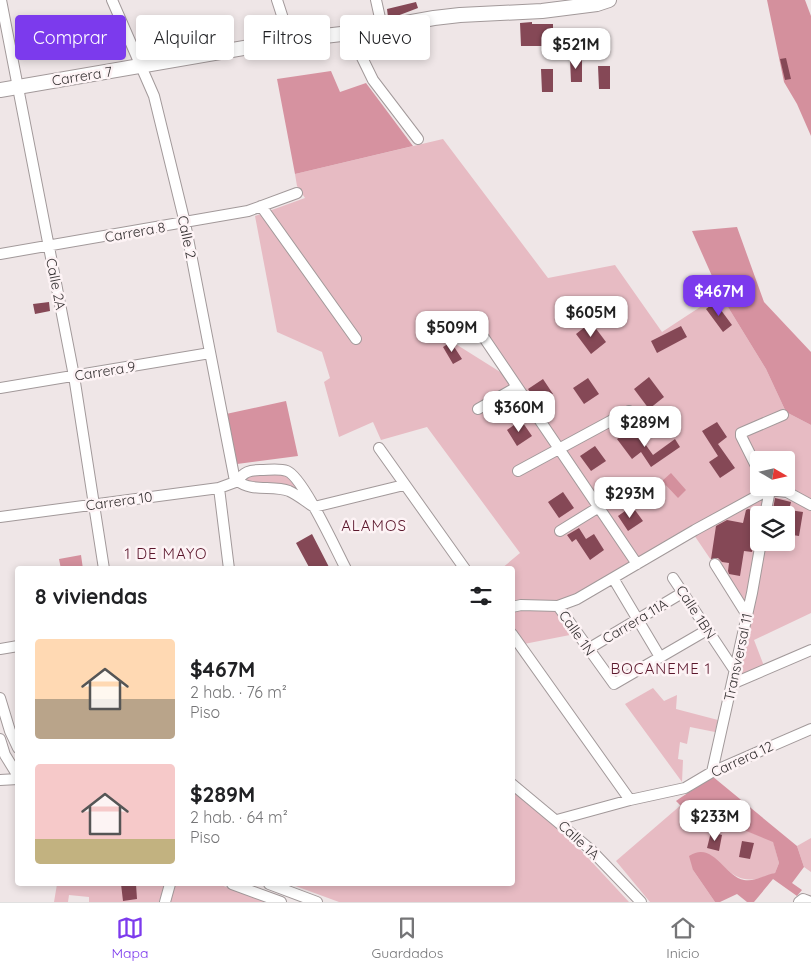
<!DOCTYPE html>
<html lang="es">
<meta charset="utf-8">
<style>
body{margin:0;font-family:Quicksand,sans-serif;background:#f6f6f6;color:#202124;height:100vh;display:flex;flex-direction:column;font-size:19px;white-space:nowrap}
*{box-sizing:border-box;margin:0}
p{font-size:16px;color:#757577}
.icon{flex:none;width:28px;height:28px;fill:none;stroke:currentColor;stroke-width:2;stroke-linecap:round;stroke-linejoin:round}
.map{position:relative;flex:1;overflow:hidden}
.side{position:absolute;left:15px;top:566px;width:500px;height:320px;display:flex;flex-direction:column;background:#fff;border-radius:5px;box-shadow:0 2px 8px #0003}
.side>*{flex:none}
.banner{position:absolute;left:15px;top:15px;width:500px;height:45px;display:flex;gap:10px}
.needle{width:32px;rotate:99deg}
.buttons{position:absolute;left:750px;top:451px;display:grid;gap:10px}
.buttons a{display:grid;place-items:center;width:45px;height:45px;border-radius:5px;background:#fff;box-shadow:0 2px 8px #0003;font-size:25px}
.price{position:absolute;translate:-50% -42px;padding:0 11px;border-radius:10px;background:#fff;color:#222;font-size:16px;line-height:32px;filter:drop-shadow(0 1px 2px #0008)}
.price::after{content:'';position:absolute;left:50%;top:30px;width:15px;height:11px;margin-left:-8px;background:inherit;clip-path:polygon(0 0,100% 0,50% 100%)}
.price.selected{background:#7c3aed;color:#fff}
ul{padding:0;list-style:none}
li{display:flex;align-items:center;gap:15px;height:125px;padding:0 20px}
li span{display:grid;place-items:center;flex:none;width:140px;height:100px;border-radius:5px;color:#555}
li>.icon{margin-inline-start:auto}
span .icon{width:60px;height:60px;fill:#fffc;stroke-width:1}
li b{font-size:21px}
h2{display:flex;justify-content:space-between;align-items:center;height:60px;padding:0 20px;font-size:21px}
.chip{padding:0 18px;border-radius:5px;background:#fff;box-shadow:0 2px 8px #0003;font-size:18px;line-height:45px}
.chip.selected{background:#7c3aed;color:#fff}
.tabs{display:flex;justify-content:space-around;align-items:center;height:70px;border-top:1px solid #e0e0e0;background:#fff;font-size:14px;color:#757577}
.tabs a{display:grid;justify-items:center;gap:2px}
.tabs .selected{color:#7c3aed}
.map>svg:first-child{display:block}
.green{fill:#e7bbc3}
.forest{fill:#d692a0}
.water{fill:#d4909d}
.building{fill:#854856}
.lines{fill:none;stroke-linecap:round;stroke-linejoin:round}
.minor-casing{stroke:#a2999a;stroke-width:12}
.highway-casing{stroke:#a2999a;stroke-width:16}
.minor{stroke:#fff;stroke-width:10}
.highway{stroke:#fff;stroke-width:14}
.labels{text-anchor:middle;stroke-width:5;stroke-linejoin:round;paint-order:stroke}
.street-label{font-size:14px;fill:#353132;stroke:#fdf3f5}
.neighbourhood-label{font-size:15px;letter-spacing:1px;fill:#5b172c;stroke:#fdf3f5}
</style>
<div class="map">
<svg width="811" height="902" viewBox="0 0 811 902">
<rect width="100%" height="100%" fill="#efe6e7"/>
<path class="green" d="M443 139 548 278 615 265 662 332 720 294 766 369 786 412 811 425V502L761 488H786V460H759V488H761L722 512 637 559 471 311 427 326 505 375 633 563 570 598 556 602 513 604 512 569H501L520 553 427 427 381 440 373 422 339 437 324 382 330 378 322 352 277 332 255 216 305 198 297 186 295 174Z
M277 474C293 475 300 487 308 500L242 483 241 476Z
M774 497 796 501 811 511V613L754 640 764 666 737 677 766 543 786 542V515H771Z
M761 499 765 500 762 515H759V533L746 606 718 561 711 560 694 535Z
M556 608 575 634 524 644 513 629 512 610Z
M653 688 664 701 677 695 676 709 718 720 715 732 690 727 687 744 680 742 678 759 683 760 682 782 625 704Z
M513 788 563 831 629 902H339L290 884H512Z
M681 805 697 822 717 819 773 841 779 863 775 873C769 875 763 878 756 879 733 883 725 864 706 853L693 870 715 902H650L616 861Z
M811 838V872L804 867 797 846Z
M57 884H165L159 902H89V897L69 895 68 902H54Z
M173 884H218L268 902H167Z"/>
<path class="forest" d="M331 71 340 92 366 83 413 146 295 174 277 79Z
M737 227 764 302 811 352V425L786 412 766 369 720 294 692 231Z
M286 401 298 456 237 464 226 414Z
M712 776 797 846 804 867 792 883 802 890 797 896 773 879 754 902H747L737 894 720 902H715L693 870 689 856C713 840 724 876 744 880 755 882 764 875 775 873L779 863 773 842 717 819 697 822 676 801C688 792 701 786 712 776Z"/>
<path class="water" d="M767 0H805L811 16V136L797 104 784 82Z
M671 473 686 490 678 498 662 481Z
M81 555 83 569H61L59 559Z"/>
<path class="building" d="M416 2 418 8 397 16 388 17 387 9Z
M532 22V24H553V47L542 48V46H521L520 23Z
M582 58V82H571L570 59Z
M786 58 791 79 785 80 780 59Z
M598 66H610V89H599Z
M541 69H553V92H542Z
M49 302 50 311 35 314 33 304Z
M715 302 732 325 723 332 706 309Z
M591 322 606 342 591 354 576 334Z
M681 326 687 337 657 353 651 341Z
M451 342 462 359 453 364 443 347Z
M649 377 664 397 649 409 634 389Z
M588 378 599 394 584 404 573 388Z
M543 379 553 394 539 404 528 389Z
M521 420 532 436 517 446 507 430Z
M717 422 727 437 718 444 735 468 720 478 709 462 718 456 702 431Z
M633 427 653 455 675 439 680 447 651 467 641 452 632 459 617 439Z
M595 446 606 461 591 471 580 456Z
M563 492 574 508 559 518 548 502Z
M775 498 791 502 789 510 803 512 799 536 786 534V515H772Z
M632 506 643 521 628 531 618 516Z
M748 509 759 511 758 536 754 540 752 552 744 551 740 576 729 574 728 571 729 563 722 562 718 558 711 559 716 526 727 520 743 523 746 510Z
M579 528 586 539 594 534 604 550 590 560 576 539 572 542 567 535Z
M312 534 330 569H310L296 543Z
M711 832 722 835 719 851 707 848Z
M742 841 754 843 750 859 739 857Z
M121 884H136L137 899 123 901Z"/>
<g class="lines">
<defs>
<path id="minor" d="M1 0 74 376 104 569
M112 0 154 96 185 223 235 481
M277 0 290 40
M376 0 382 27
M350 33 373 80 418 139
M261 206 356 339
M0 254 248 211 297 193
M472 320 637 564
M0 388 210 353
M478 409 517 387
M379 448 465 569
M518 471 629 411
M759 472 741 436V433L783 415
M238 481C251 492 273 485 289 491 298 495 306 502 314 507
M219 488 229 569
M314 507 404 485
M765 515 770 490
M0 517 219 488 238 481C243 472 250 470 260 470 269 470 279 468 287 471 303 477 336 550 346 569
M560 531 638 483
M715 564 747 615
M613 578 660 657
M673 578 735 671
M558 606 614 684 707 630
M512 607 521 605 558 606 577 599 695 530 768 490 787 492 811 505
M512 634 630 800
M0 649 18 646
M588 649 682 593
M732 684 811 650
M0 698 10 731 18 748
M0 739 5 755 18 776
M712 772 752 593 761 542
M0 780 18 779
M512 784 590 849 641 902
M557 820 630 800 685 788 712 772 811 729
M232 884 281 902
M269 884 317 902
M165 902 170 884
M799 902 803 899 811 902"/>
<path id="highway" d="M0 90 290 40 350 33 434 18 460 15 542 11 597 4 609 0"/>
</defs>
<use href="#minor" class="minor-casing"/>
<use href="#highway" class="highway-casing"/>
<use href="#minor" class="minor"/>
<use href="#highway" class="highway"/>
</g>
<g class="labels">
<g class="street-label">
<text transform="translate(82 76) rotate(-9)" y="5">Carrera 7</text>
<text transform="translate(135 232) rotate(-10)" y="5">Carrera 8</text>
<text transform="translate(187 237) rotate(78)" y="5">Calle 2</text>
<text transform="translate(56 284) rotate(79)" y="5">Calle 2A</text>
<text transform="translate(105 371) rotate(-9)" y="5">Carrera 9</text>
<text transform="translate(119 501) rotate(-8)" y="5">Carrera 10</text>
<text transform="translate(696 612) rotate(57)" y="5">Calle 1BN</text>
<text transform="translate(635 621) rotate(-31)" y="5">Carrera 11A</text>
<text transform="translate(577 633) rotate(55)" y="5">Calle 1N</text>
<text transform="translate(738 657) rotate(-78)" y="5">Transversal 11</text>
<text transform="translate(742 759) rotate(-25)" y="5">Carrera 12</text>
<text transform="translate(579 840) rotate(43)" y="5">Calle 1A</text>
</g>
<g class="neighbourhood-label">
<text x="374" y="531">ALAMOS</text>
<text x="166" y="559">1 DE MAYO</text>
<text x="661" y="674">BOCANEME 1</text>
</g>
</g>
</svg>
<div class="buttons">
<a><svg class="needle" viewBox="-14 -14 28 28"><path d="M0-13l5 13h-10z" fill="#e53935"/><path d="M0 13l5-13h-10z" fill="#757577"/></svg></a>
<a><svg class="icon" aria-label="layers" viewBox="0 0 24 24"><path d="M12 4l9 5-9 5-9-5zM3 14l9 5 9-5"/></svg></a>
</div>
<b class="price" style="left:576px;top:70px">$521M</b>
<b class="price selected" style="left:719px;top:317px">$467M</b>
<b class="price" style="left:591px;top:338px">$605M</b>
<b class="price" style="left:452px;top:353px">$509M</b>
<b class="price" style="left:519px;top:433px">$360M</b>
<b class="price" style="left:645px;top:448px">$289M</b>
<b class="price" style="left:630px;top:519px">$293M</b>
<b class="price" style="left:715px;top:842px">$233M</b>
<div class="banner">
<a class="chip selected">Comprar</a>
<a class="chip">Alquilar</a>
<a class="chip">Filtros</a>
<a class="chip">Nuevo</a>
</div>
<section class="side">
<h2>8 viviendas<svg class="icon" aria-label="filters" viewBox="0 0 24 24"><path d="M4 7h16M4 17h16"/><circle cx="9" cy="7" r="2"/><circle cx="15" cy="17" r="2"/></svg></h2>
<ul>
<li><span style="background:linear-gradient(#ffd9b3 60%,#b9a48a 0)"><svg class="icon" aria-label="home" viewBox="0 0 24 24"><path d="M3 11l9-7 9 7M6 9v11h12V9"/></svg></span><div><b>$467M</b><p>2 hab. · 76 m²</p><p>Piso</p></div></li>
<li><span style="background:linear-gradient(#f6c9c9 75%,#c2b280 0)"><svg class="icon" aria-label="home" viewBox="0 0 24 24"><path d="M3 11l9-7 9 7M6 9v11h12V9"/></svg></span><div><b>$289M</b><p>2 hab. · 64 m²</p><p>Piso</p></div></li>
</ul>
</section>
</div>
<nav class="tabs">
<a class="selected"><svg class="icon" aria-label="map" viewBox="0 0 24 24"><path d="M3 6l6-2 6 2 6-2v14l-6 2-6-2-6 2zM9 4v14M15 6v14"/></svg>Mapa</a>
<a><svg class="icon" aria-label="saved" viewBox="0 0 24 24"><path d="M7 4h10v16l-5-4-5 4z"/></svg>Guardados</a>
<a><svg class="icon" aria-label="home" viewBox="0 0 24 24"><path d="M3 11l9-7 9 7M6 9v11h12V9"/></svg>Inicio</a>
</nav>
